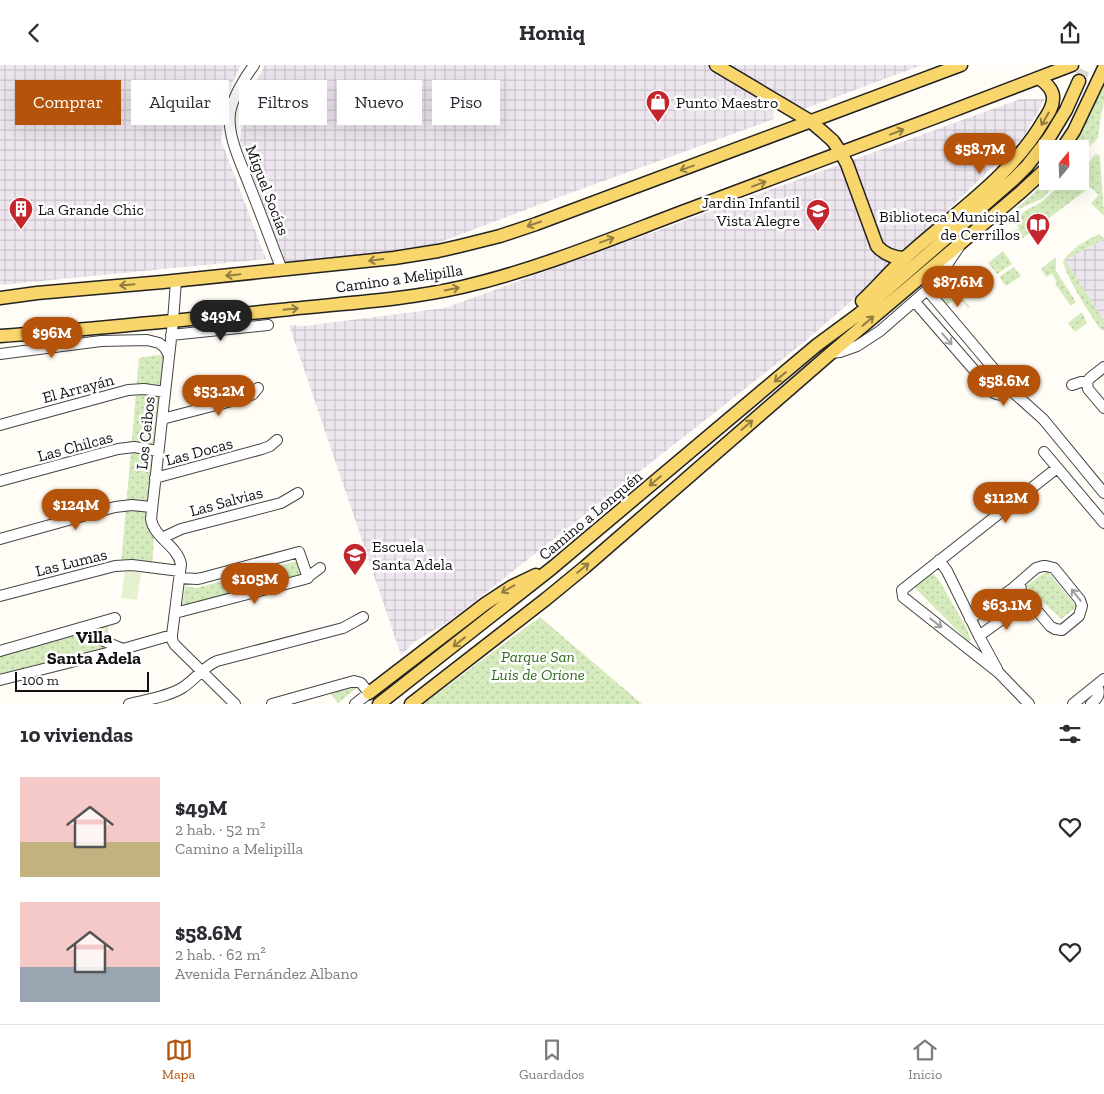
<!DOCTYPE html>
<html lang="es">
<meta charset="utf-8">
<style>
body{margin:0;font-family:"Zilla Slab",serif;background:#f2f2f3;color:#2b2b33;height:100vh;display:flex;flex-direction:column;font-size:19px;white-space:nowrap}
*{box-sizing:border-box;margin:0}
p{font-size:16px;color:#7c7c81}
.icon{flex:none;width:28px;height:28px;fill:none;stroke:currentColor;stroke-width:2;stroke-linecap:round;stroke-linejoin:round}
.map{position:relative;height:639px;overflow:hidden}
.side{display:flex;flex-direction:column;background:#fff;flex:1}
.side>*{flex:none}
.hud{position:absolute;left:15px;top:15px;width:500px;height:45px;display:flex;gap:10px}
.needle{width:32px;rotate:19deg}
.buttons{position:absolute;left:1039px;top:75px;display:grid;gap:10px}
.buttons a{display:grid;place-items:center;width:50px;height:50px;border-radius:0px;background:#fff;box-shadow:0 5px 20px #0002;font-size:25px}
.scale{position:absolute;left:15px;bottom:12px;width:134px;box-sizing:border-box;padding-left:5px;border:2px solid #111;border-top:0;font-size:14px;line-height:18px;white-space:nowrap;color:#111;-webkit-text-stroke:4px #fff;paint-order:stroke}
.price{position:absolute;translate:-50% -42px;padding:0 11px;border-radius:18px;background:#b45309;color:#fff;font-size:16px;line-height:32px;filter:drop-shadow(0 1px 2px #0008)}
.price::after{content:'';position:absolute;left:50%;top:30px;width:15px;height:11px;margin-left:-8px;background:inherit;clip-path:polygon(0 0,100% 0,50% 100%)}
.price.current{background:#222;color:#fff}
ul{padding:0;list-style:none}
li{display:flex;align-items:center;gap:15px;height:125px;padding:0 20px}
li span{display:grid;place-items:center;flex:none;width:140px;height:100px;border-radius:0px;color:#555}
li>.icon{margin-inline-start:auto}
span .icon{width:60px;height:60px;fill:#fffc;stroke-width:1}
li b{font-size:21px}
h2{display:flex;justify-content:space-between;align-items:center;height:60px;padding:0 20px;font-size:21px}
.tag{padding:0 18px;border-radius:0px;background:#fff;box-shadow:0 5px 20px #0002;font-size:18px;line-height:45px}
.tag.current{background:#b45309;color:#fff}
header{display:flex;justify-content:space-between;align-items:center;height:65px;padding:0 20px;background:#fff;font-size:22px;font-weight:700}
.menu{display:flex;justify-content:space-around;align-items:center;height:70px;border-top:1px solid #e1e1e2;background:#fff;font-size:14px;color:#7c7c81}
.menu a{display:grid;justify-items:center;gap:2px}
.menu .current{color:#b45309}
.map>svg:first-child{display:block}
.industrial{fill:url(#industrial-grid)}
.grass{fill:url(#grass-dots)}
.pitch{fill:#e6f2cf}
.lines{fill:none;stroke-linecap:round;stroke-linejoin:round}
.major-tunnel{stroke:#dbdad3;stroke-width:12;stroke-dasharray:12 6;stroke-linecap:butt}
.minor-casing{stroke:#444;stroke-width:12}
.major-casing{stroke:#222;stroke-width:15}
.minor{stroke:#fff;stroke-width:10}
.major{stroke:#f9d66b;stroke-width:12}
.oneway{stroke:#917d42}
.oneway2{stroke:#a0a0a0}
.labels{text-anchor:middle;stroke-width:5;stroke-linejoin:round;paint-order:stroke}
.poi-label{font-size:16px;fill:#111;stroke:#fff;text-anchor:start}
.street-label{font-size:16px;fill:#111;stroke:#fff}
.park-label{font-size:16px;font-style:italic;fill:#2f6b1f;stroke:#fff}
.neighbourhood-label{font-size:18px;font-weight:bold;fill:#111;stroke:#fff}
</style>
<header><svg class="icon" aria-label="back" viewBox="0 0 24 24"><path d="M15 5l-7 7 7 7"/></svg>Homiq<svg class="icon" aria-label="share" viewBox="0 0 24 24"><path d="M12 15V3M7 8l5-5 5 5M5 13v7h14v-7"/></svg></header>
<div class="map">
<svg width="1104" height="639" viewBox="0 0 1104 639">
<defs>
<pattern id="industrial-grid" width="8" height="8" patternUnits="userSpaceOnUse" patternTransform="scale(1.25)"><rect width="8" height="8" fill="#eee6ef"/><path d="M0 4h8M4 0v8" fill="none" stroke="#cbc4cc"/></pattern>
<pattern id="grass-dots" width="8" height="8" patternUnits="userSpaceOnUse" patternTransform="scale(1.25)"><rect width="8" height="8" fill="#d5ebbd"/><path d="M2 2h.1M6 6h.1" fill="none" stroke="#b6c8a1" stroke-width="1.8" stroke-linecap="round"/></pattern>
</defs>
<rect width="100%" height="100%" fill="#fffdf5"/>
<path class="industrial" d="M0 0H241L230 22 221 75 266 194 0 220Z
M265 0H709L773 36 774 54 554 134 427 182 284 198 240 76 244 38Z
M728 0H922L804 44Z
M1020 34H1045L1022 74 862 227 803 278 475 536 445 559 414 577 401 590 289 260 304 261 445 243Z
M1104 174V256L1065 195Z"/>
<path class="grass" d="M1104 20V37L1101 50 1098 73 1085 86 1080 87V84H1069L1088 52Z
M1096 89 1100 91 1104 151 1091 138 1099 130 1090 122 1019 176 1014 174 1009 167 1019 164 1017 161C1018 158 1019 153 1021 150 1025 144 1032 143 1038 139 1046 134 1056 125 1060 116H1080V100L1084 103Z
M1047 112 1048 116H1055C1043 141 1030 135 1012 149 1008 152 1004 157 1001 161L999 158 1034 128Z
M1099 169 1104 174 1065 195 1104 256V265L1102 266C1090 250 1067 214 1063 196 1074 181 1084 177 1099 169Z
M1003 186 1012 199 997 209 988 198Z
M1056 192V206L1076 237 1071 241 1055 219 1057 217 1052 209 1046 212 1041 204Z
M1014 202 1021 211 1006 221 999 212Z
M951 221 970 242 968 243 958 232 946 241 938 232Z
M1082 247 1087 258 1075 267 1068 258Z
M165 289 152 503 121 500 139 293Z
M297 496 301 513 182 542 185 521 196 523Z
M1047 506 1077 542 1061 554 1026 521Z
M932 507 939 515 966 562 971 575 969 577 915 523 914 520Z
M540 552 642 639H423Z
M109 558 107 575 111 581 77 594 0 613V589Z
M351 619 357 623 338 638 328 626Z"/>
<path class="pitch" d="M125 505 141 508 137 535 121 533Z"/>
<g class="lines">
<path class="major-tunnel" d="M1079 16 1086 0"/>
<defs>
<path id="minor" d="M254 0C244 14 233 31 230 48 227 72 242 100 250 122 261 149 271 177 282 205
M176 216 173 256 151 454C154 473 177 480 181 499L172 570V575L175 580 235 639
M928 226 1015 329 1043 354 1104 428
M915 237 994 328C1001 332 1005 328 1011 324
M171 270 268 260
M831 288 840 287 857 281 880 266 934 219 959 182
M0 289 101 276 147 275 159 278 165 283 169 290
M1104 302 1090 313 1087 317 1088 324 1104 343
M1072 320 1081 317H1087
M162 354 247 332 253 329 258 323
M0 360 128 325 144 324 165 327
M1044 387 1104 458
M155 413 262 384 270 381 277 375
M0 416 118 384 134 382 158 386
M162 473 181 464 281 438 298 428
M0 474 115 442 132 440 151 442
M939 495 947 506 979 571 997 604
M180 513 197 514 202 513 299 487 308 513
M0 531 115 501 132 500 180 506
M175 548 305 514 320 503
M970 554 1013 523 1036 503 1043 501H1046L1054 503 1080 535 1082 541 1079 551 1062 565 1055 564 1050 561 1024 530 1021 526 1020 518
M80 563 94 572 123 584
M979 571 1020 541 1026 540 1034 542
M0 586 115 553
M0 615 123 584 172 570
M129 639C145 635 167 632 182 623 195 615 203 602 217 596L343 563 354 557 363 552
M272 639 354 616 361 618 369 628 355 639
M1029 639 999 608 903 532 902 525 1057 403
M1073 639 1104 614
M1091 639C1098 633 1101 629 1097 620"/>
<path id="major" d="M716 0 810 56 823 67 833 76 841 88 847 99 877 181C885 190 894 193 905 193
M1062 84 1074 66 1104 3
M0 233 37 228 163 217 394 193 438 186 460 181 500 171 536 159 961 0
M862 236C877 222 890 206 906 192 953 149 1011 112 1044 55 1048 49 1053 42 1053 34 1054 25 1046 18 1039 13
M0 271C97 264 193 254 290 244 347 238 405 235 462 222 540 204 615 172 690 144 818 97 945 49 1072 0
M369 628 485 539 511 522 536 510
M379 639 552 503 817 280 859 249 1014 114 1027 101 1049 73 1066 45 1079 16
M411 639 546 534 585 502 831 288 1021 127 1048 102"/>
</defs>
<use href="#minor" class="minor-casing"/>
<use href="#major" class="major-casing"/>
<use href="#minor" class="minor"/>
<use href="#major" class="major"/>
</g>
<defs><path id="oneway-shaft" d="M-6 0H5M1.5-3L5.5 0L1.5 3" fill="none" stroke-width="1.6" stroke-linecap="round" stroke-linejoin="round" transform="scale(1.25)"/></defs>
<g class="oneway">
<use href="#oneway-shaft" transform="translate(1045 54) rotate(120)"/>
<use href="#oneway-shaft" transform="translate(897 67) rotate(-21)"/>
<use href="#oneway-shaft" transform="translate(687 103) rotate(160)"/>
<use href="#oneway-shaft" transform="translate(759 119) rotate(-20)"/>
<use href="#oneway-shaft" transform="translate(534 159) rotate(161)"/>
<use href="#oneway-shaft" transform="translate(607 175) rotate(-20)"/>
<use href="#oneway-shaft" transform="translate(376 195) rotate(173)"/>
<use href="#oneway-shaft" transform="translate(233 210) rotate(174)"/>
<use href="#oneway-shaft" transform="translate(127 220) rotate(175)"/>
<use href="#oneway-shaft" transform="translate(452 224) rotate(-12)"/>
<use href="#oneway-shaft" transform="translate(291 244) rotate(-6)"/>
<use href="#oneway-shaft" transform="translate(868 256) rotate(-41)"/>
<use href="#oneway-shaft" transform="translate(780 312) rotate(140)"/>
<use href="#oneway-shaft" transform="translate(747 360) rotate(-41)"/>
<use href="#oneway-shaft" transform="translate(655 416) rotate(140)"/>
<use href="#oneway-shaft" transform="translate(583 503) rotate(-40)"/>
<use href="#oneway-shaft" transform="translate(508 524) rotate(150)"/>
<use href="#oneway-shaft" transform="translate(459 577) rotate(142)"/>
</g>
<g class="oneway2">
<use href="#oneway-shaft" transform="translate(947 274) rotate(49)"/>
<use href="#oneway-shaft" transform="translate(1076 530) rotate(-128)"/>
<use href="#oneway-shaft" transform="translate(936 558) rotate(38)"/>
</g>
<defs>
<symbol id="shop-pin" viewBox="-11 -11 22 30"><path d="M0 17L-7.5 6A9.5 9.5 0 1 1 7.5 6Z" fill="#c4262e" stroke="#fff"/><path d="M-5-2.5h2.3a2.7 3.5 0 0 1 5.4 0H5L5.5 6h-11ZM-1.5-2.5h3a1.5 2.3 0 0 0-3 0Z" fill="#fff"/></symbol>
<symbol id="building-pin" viewBox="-11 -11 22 30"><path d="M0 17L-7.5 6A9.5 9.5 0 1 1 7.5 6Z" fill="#c4262e" stroke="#fff"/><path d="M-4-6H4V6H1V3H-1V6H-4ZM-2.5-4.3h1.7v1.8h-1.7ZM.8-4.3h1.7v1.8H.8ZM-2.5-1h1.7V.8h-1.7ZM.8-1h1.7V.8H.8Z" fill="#fff"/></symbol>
<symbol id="school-pin" viewBox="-11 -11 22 30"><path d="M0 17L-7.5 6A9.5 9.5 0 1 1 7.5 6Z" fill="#c4262e" stroke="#fff"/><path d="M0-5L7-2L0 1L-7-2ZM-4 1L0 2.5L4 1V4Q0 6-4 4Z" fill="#fff"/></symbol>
<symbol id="library-pin" viewBox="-11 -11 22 30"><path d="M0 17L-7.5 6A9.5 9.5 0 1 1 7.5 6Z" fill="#c4262e" stroke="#fff"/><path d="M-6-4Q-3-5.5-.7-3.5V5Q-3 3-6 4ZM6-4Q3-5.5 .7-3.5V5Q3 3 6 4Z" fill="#fff"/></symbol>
</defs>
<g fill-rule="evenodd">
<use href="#shop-pin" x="644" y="23" width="28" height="38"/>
<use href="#building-pin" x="7" y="130" width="28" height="38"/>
<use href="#school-pin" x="804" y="132" width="28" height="38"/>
<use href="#library-pin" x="1024" y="146" width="28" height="38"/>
<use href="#school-pin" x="341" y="476" width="28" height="38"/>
</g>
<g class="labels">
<g class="poi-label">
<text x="676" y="43">Punto Maestro</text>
<text x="800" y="143" text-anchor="end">Jardin Infantil<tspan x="800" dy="18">Vista Alegre</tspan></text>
<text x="38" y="150">La Grande Chic</text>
<text x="1020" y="157" text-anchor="end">Biblioteca Municipal<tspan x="1020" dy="18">de Cerrillos</tspan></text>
<text x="372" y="487">Escuela<tspan x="372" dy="18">Santa Adela</tspan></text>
</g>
<g class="street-label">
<text transform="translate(268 125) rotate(69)" y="6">Miguel Socías</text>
<text transform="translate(399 213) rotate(-8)" y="6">Camino a Melipilla</text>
<text transform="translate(78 323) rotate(-15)" y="6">El Arrayán</text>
<text transform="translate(145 368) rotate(-84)" y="6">Los Ceibos</text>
<text transform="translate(75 381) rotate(-15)" y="6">Las Chilcas</text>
<text transform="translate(199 386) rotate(-15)" y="6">Las Docas</text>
<text transform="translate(226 436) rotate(-15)" y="6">Las Salvias</text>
<text transform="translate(590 450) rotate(-40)" y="6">Camino a Lonquén</text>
<text transform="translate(71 497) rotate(-14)" y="6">Las Lumas</text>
</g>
<g class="park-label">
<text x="538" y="597">Parque San<tspan x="538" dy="18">Luis de Orione</tspan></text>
</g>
<g class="neighbourhood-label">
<text x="94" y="578">Villa<tspan x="94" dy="21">Santa Adela</tspan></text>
</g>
</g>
</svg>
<div class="buttons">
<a><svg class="needle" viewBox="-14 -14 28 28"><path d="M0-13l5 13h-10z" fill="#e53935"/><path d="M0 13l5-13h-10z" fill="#7c7c81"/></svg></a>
</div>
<div class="scale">100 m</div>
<b class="price" style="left:980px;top:110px">$58.7M</b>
<b class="price" style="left:958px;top:243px">$87.6M</b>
<b class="price current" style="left:221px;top:277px">$49M</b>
<b class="price" style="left:52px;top:294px">$96M</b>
<b class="price" style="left:1004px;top:342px">$58.6M</b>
<b class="price" style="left:219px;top:352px">$53.2M</b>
<b class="price" style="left:1006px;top:459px">$112M</b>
<b class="price" style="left:76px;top:466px">$124M</b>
<b class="price" style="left:255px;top:540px">$105M</b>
<b class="price" style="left:1007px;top:566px">$63.1M</b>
<div class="hud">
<a class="tag current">Comprar</a>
<a class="tag">Alquilar</a>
<a class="tag">Filtros</a>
<a class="tag">Nuevo</a>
<a class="tag">Piso</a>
</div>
</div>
<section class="side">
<h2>10 viviendas<svg class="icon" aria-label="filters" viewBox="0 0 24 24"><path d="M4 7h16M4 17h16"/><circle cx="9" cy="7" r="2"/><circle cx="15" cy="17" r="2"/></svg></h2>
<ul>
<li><span style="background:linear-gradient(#f6c9c9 65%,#c2b280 0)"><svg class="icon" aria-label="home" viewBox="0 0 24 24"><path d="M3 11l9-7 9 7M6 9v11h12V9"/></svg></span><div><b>$49M</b><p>2 hab. · 52 m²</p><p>Camino a Melipilla</p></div><svg class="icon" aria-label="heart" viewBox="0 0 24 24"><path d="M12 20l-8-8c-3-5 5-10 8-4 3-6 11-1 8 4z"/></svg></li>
<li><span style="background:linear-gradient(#f6c9c9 65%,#9aa5b1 0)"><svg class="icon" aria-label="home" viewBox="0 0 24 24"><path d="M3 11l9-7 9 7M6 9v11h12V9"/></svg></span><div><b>$58.6M</b><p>2 hab. · 62 m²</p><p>Avenida Fernández Albano</p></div><svg class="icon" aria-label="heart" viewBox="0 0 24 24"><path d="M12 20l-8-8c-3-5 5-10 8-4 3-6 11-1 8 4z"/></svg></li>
</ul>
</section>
<nav class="menu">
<a class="current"><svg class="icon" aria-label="map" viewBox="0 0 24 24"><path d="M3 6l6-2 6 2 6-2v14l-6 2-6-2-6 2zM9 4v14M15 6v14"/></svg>Mapa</a>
<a><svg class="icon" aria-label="saved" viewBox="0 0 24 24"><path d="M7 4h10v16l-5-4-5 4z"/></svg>Guardados</a>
<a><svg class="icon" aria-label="home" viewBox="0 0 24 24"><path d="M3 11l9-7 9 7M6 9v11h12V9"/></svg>Inicio</a>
</nav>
